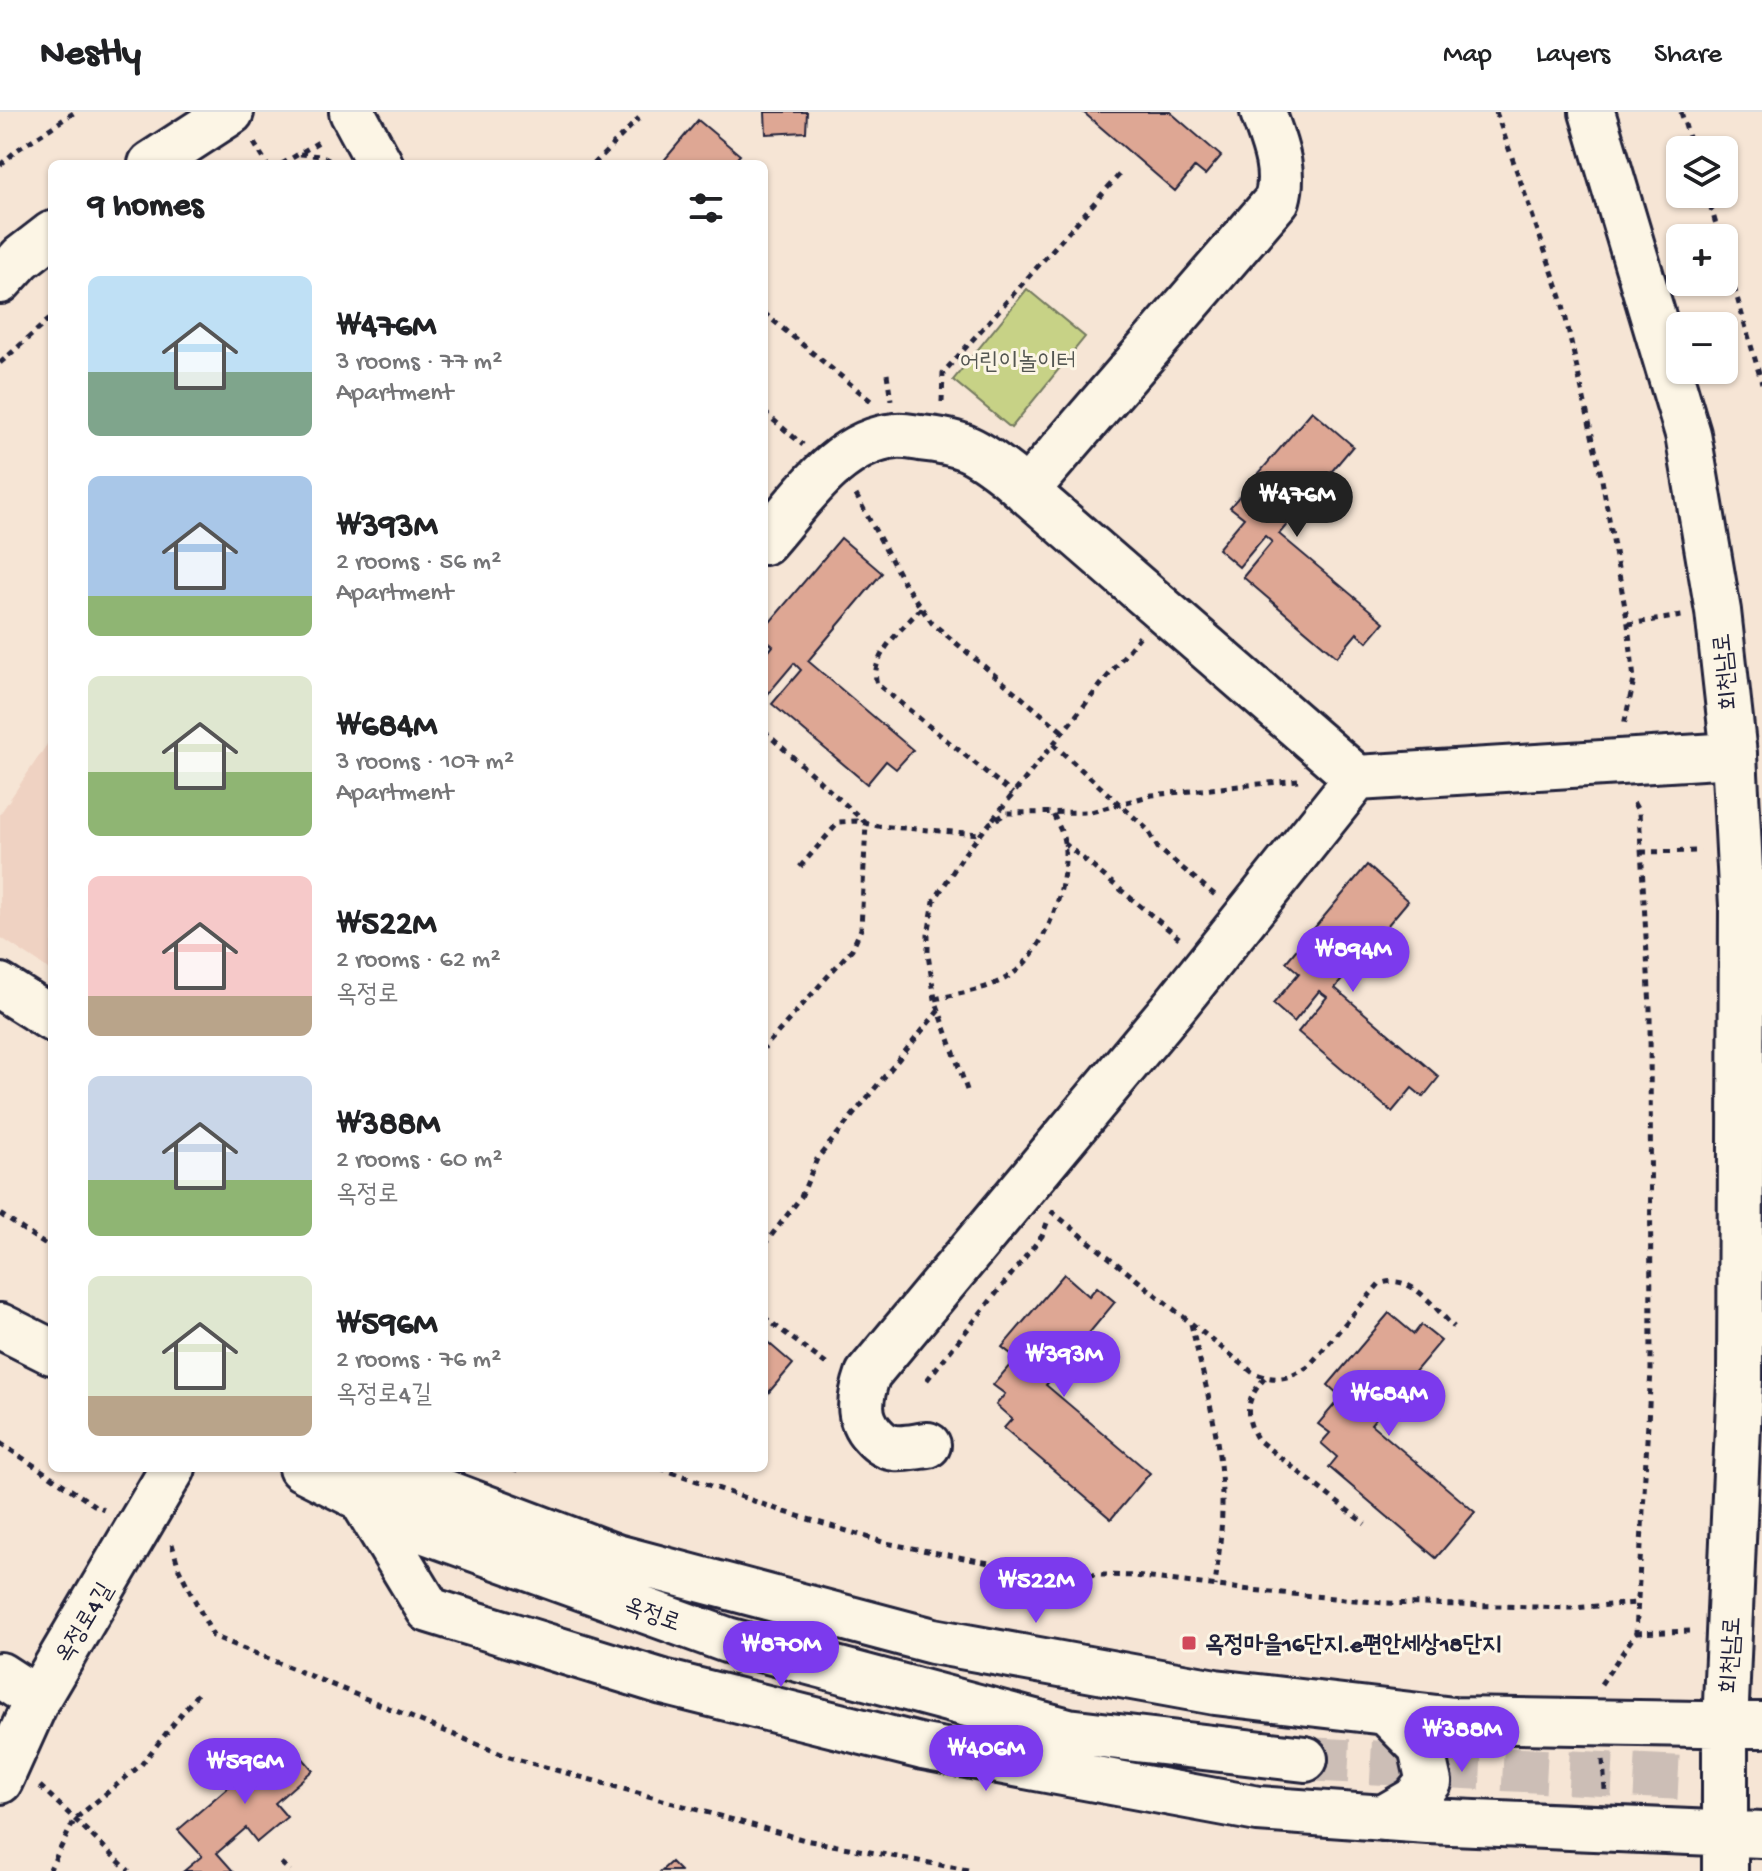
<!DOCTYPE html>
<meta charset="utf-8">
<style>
body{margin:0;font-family:"Gochi Hand","Poor Story",sans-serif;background:#f6f6f6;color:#202124;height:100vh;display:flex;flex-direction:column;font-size:30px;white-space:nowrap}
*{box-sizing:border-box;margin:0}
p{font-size:26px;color:#757577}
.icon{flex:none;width:44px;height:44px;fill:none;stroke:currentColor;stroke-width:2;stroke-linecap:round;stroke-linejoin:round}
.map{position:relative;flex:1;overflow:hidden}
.sheet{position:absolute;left:48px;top:48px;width:720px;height:1312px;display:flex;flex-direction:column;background:#fff;border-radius:12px;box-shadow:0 2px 6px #0004}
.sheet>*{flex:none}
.fabs{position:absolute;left:1666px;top:24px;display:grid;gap:16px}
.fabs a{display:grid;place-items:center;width:72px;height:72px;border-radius:12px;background:#fff;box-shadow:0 2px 6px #0004;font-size:40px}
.price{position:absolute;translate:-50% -68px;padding:0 18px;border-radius:28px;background:#7c3aed;color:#fff;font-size:26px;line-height:52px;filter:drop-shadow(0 2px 4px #0008)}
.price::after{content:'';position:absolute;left:50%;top:48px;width:24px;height:18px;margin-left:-12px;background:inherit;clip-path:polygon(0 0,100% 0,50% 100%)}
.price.active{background:#222;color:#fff}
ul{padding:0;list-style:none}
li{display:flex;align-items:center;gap:24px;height:200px;padding:0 40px}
li span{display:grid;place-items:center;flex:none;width:224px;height:160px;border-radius:12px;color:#555}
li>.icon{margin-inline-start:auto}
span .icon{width:96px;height:96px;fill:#fffc;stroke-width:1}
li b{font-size:34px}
h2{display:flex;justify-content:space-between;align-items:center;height:96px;padding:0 40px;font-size:34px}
header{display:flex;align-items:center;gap:48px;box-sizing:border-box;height:112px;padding:0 40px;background:#fff;border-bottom:2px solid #e0e0e0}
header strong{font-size:38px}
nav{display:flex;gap:44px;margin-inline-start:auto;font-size:28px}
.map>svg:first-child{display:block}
.built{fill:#efd2c2}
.green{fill:#c7d286;stroke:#747a60;stroke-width:2}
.building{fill:#dea794;stroke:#22223b;stroke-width:2}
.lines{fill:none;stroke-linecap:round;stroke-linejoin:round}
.major-tunnel{stroke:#ccbeb6;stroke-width:44;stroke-dasharray:44 22;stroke-linecap:butt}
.minor-casing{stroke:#22223b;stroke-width:50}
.major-casing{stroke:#22223b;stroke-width:50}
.path{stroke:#22223b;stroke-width:5;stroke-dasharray:6 6;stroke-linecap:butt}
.minor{stroke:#fcf5e5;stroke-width:44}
.major{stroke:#fcf5e5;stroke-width:44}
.poi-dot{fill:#d1495b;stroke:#fcf5e5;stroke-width:3}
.labels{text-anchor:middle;stroke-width:6;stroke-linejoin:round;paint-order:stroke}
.park-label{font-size:24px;fill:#545752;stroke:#fcf5e5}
.street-label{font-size:24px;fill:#22223b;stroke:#fcf5e5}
.poi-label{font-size:24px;font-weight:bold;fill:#22223b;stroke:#fcf5e5;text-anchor:start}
</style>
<header>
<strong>Nestly</strong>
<nav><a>Map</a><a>Layers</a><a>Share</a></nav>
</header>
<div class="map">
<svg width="1762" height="1759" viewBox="0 0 1762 1759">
<rect width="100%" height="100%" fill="#f6e5d5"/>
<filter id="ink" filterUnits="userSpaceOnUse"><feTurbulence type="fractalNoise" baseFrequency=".0125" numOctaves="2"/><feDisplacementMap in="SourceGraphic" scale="16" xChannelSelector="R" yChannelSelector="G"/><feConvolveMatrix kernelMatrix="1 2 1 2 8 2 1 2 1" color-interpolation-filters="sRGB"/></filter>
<g filter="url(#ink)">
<path class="built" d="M52 625V859L0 825V702Z"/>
<path class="green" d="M1027 177 1085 225 1011 316 953 268Z"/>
<path class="building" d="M765 0H807L806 20 766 22Z
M1083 0H1170L1221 44 1205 63 1195 55 1175 79Z
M698 8 740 43 732 52H661Z
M1312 299 1353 334 1279 422 1384 510 1367 530 1357 521 1337 545 1243 465 1272 430 1265 424 1239 455 1218 437 1244 406 1230 395Z
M841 426 882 461 808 549 913 638 896 657 886 649 867 672 772 592 801 558 794 551 768 582 764 579V545L773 534 764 526V517Z
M1367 753 1408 789 1335 876 1439 965 1423 985 1412 976 1392 1000 1298 920 1327 885 1319 879 1294 910 1273 892 1299 861 1286 850Z
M1064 1162 1089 1184 1097 1175 1115 1190 1046 1273 1150 1361 1111 1407 1004 1316 1012 1307 996 1293 1005 1282 993 1273 1016 1246 1002 1235Z
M1389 1201 1414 1222 1421 1213 1441 1229 1371 1312 1475 1400 1436 1446 1329 1355 1337 1345 1321 1331 1330 1321 1318 1312 1341 1285 1328 1273Z
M764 1227 793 1252 764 1286Z
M285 1626 313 1658 275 1691 287 1705 257 1730 246 1716 217 1741 233 1759H184L202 1744 178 1718Z
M671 1750 680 1759H661Z"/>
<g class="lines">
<path class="major-tunnel" d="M1305 1647 1762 1670"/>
<defs>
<path id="minor" d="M352 0 380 52
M151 52 231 0
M0 169 21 146 52 122
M1026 379 1277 88C1286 57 1273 29 1263 0
M764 430C800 390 837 329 896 324 904 323 912 325 920 326 963 330 976 338 1009 364L1357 666 1177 891 868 1262C860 1285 856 1305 873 1323 879 1330 887 1335 895 1336 906 1337 917 1334 928 1333
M1357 666 1734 643
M0 874 52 907
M0 1563 37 1587
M0 1669 37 1587 173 1356"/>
<path id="major" d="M1592 0 1688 322 1718 499 1734 643 1742 794 1740 1267 1725 1614V1759
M0 1214 52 1240
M301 1356 428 1420 727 1528 1068 1619 1305 1647
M362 1356 407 1366 616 1445 933 1529 1215 1580 1454 1608 1762 1613
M361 1386 429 1498 663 1570 923 1635 1258 1697 1428 1709 1762 1723
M1383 1706 1414 1688 1429 1670 1421 1635 1387 1601"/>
</defs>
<use href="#minor" class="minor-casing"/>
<use href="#major" class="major-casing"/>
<path class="path" d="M1496 0 1561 185 1602 368 1628 512 1634 568 1624 613
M1681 0 1693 38
M254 31 267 52
M300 42 320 44 333 50
M282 52 322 28
M594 52 639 6
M0 53 17 38 75 0
M1707 82 1720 126
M1724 141 1762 271
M764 201 871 289
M0 251 52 205
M887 262 891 288
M942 290 943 261 1119 63
M764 300 803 333
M856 383 905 473 932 511 1063 620
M921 496C904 516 868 544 877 572L1013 682
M1628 512 1682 504
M764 619 866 711 861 817 852 837 764 936
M1053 632 1147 717 1158 736 1215 783
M993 707 1140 524
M1064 731 1179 826
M1641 740 1701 739
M800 755 839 710 856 709 878 714 979 722
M935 887C961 881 988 878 1011 863 1046 840 1073 765 1063 725 1061 717 1056 709 1053 702
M967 978 935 887 928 843V823L934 789 965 741 990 711 1007 701 1091 700 1152 683 1298 668
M1051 1099 1252 1260C1273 1270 1288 1268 1308 1255L1379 1172C1411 1160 1433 1195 1454 1215
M0 1102 52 1137
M764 1133 801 1085 817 1047 939 898
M764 1205 830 1255
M1191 1212C1205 1272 1223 1332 1222 1394 1222 1421 1218 1448 1215 1474
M1265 1266C1246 1286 1243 1304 1258 1328L1365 1412
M927 1268 1042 1124 1047 1111
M0 1331 94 1393 104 1397
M512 1356 520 1359 522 1356
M660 1356 782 1399 886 1431 1041 1461 1135 1464 1251 1478 1385 1491 1572 1496 1636 1491
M172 1432 179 1457 213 1524 506 1644 805 1728 973 1759
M1636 1521 1693 1519
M1601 1572 1636 1521 1651 1258 1650 896 1639 700 1632 688
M1603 1648 1605 1678
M40 1674 129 1759
M281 1751 290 1759
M49 1759 75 1707 141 1653 198 1581"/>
<use href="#minor" class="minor"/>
<use href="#major" class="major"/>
</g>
</g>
<rect class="poi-dot" x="1181" y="1523" width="16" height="16" rx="4"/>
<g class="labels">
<g class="park-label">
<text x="1018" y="256">어린이놀이터</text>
</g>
<g class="street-label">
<text transform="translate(1724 560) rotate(-96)" y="8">회천남로</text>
<text transform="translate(653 1501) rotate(20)" y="8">옥정로</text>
<text transform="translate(83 1510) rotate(-59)" y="8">옥정로4길</text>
<text transform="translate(1729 1543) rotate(-87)" y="8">회천남로</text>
</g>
<g class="poi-label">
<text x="1205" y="1539">옥정마을16단지.e편안세상18단지</text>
</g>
</g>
</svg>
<div class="fabs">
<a><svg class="icon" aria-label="layers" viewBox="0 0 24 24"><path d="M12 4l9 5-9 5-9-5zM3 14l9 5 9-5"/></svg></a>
<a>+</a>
<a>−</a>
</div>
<b class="price active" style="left:1297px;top:427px">₩476M</b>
<b class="price" style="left:1353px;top:882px">₩894M</b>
<b class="price" style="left:1064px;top:1287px">₩393M</b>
<b class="price" style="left:1389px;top:1326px">₩684M</b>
<b class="price" style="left:1036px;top:1513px">₩522M</b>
<b class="price" style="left:781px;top:1577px">₩870M</b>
<b class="price" style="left:1462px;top:1662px">₩388M</b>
<b class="price" style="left:986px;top:1681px">₩406M</b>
<b class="price" style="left:245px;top:1694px">₩596M</b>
<section class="sheet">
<h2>9 homes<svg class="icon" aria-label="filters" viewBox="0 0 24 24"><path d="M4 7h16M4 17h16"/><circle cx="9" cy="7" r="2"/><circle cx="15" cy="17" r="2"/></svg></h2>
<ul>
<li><span style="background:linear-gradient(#bfe0f5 60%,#7fa58c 0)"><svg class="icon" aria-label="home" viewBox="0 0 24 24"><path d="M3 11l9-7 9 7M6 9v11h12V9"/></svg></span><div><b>₩476M</b><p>3 rooms · 77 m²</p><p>Apartment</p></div></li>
<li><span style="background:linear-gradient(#a9c7e8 75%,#8fb573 0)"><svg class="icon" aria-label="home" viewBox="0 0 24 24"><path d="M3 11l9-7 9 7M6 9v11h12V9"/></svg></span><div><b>₩393M</b><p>2 rooms · 56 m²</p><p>Apartment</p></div></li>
<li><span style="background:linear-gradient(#dfe7d0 60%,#8fb573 0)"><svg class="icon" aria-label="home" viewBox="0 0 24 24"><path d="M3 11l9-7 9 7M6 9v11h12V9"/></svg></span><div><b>₩684M</b><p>3 rooms · 107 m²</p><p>Apartment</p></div></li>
<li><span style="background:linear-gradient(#f6c9c9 75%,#b9a48a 0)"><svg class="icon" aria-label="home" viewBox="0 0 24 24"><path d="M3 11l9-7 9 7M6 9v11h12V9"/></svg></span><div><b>₩522M</b><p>2 rooms · 62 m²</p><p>옥정로</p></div></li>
<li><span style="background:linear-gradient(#c9d6e8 65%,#8fb573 0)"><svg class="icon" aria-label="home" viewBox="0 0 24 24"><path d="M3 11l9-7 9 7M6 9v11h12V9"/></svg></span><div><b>₩388M</b><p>2 rooms · 60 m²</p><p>옥정로</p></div></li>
<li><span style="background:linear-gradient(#dfe7d0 75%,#b9a48a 0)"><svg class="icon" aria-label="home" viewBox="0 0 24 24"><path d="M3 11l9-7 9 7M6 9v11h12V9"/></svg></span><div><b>₩596M</b><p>2 rooms · 76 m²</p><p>옥정로4길</p></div></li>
</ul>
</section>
</div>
